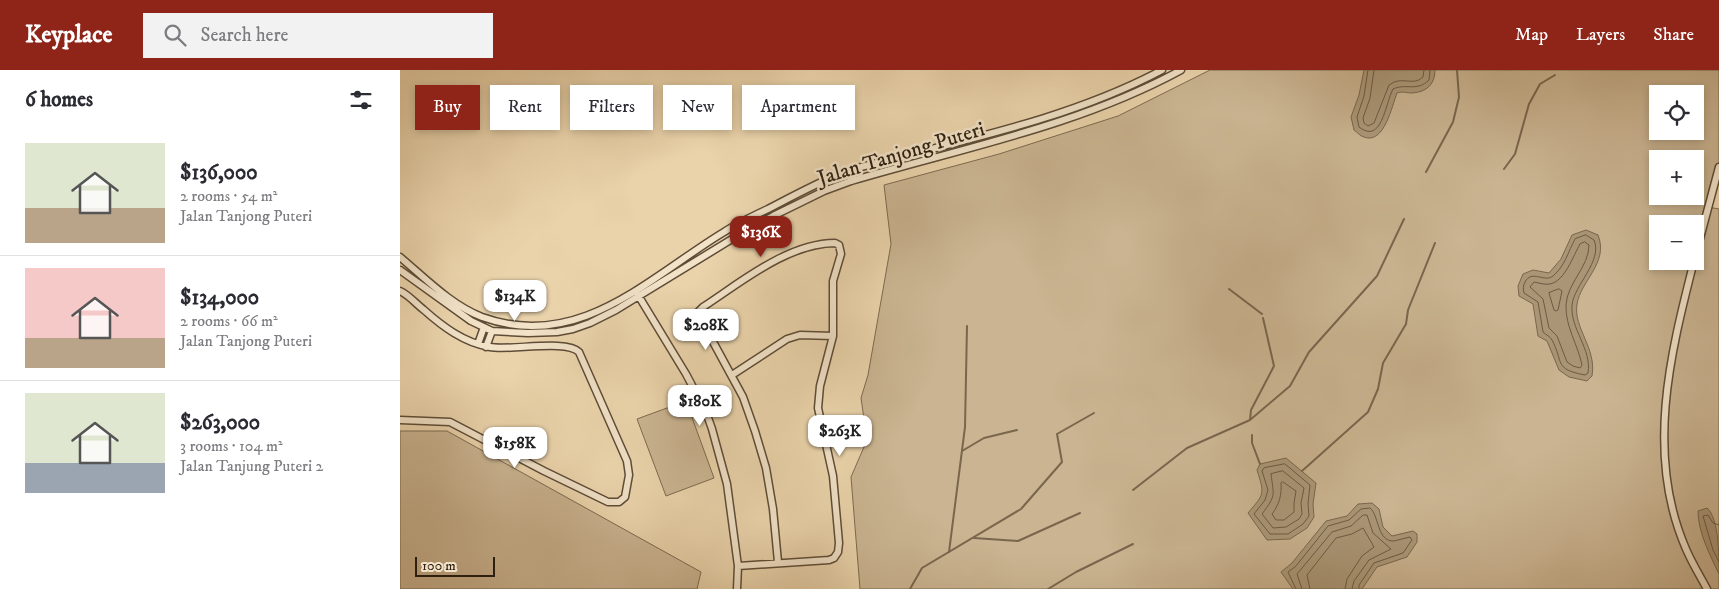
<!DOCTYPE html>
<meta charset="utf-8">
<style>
body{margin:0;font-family:"IM FELL DW Pica",serif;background:#f2f2f3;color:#2b2b33;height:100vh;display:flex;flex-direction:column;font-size:19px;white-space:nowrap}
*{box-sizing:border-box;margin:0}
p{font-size:16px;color:#7c7c81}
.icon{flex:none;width:28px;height:28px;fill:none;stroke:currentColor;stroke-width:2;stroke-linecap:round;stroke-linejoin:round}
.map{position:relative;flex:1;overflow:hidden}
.side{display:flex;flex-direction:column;background:#fff;width:400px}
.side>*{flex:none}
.hud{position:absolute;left:15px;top:15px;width:475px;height:45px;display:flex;gap:10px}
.fabs{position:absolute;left:1249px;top:15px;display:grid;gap:10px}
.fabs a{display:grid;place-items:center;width:55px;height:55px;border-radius:0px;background:#fff;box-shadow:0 2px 8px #0003;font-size:25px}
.scale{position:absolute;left:15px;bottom:12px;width:80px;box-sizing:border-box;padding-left:5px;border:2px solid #2f1f10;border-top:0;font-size:14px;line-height:18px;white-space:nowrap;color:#2f1f10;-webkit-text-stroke:4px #f1e2c8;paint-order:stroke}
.price{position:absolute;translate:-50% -42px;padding:0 11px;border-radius:10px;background:#fff;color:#222;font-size:16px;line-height:32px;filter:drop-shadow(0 1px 2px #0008)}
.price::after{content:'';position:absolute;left:50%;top:30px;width:15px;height:11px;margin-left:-8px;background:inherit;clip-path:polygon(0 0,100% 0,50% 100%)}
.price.selected{background:#8f2418;color:#fff}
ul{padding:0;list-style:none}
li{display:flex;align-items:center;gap:15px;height:125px;padding:0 25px}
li+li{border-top:1px solid #e1e1e2}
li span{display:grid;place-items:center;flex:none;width:140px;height:100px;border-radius:0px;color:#555}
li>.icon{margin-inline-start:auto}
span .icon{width:60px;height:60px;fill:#fffc;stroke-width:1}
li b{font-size:21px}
h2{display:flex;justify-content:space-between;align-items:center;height:60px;padding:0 25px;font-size:21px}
.tag{padding:0 18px;border-radius:0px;background:#fff;box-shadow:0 2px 8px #0003;font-size:18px;line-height:45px}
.tag.selected{background:#8f2418;color:#fff}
header{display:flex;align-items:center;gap:30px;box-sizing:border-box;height:70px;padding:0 25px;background:#8f2418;color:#fff}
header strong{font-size:24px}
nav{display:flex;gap:28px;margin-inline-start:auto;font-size:18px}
.search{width:350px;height:45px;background:#f2f2f3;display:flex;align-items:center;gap:12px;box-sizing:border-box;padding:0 18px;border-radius:0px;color:#7c7c81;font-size:19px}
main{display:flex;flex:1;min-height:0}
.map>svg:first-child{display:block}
.green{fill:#cab491;stroke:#7c6a50;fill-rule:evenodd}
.water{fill:#aa9676;stroke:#79664d}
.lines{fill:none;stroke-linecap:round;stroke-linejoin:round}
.shore{stroke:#6c5a43;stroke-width:1}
.stream{stroke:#79664d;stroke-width:2}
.minor-casing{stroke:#5e4c37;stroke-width:9}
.minor{stroke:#f1e2c8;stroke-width:6}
.labels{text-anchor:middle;stroke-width:5;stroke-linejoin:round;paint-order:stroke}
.street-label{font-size:21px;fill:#2f1f10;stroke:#f1e2c8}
</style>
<header>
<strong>Keyplace</strong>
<div class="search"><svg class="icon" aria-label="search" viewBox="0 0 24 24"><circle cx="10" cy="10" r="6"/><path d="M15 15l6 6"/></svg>Search here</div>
<nav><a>Map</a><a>Layers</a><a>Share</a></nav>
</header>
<main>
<section class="side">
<h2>6 homes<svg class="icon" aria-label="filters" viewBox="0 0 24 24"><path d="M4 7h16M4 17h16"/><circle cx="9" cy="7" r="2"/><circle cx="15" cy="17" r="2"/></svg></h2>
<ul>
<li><span style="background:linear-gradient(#dfe7d0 65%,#b9a48a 0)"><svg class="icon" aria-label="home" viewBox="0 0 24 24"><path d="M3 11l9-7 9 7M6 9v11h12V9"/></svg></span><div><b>$136,000</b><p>2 rooms · 54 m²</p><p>Jalan Tanjong Puteri</p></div></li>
<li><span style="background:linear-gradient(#f6c9c9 70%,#b9a48a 0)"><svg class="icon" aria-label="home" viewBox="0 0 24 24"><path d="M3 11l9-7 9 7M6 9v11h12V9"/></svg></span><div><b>$134,000</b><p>2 rooms · 66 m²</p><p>Jalan Tanjong Puteri</p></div></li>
<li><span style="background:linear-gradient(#dfe7d0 70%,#9aa5b1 0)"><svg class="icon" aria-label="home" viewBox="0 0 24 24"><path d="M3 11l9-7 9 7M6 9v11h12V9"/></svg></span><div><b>$263,000</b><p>3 rooms · 104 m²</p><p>Jalan Tanjung Puteri 2</p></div></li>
</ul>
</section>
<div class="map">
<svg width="1319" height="519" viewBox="0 0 1319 519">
<rect width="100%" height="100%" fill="#ead3ab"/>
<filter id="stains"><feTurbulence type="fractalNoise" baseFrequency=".004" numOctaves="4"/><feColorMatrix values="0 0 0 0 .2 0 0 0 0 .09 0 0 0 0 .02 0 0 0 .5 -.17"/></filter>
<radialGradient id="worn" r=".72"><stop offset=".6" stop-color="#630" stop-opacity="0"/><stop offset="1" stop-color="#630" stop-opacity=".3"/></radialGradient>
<path class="green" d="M810 0H1319V97L1308 137 1319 139V519H460L451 407 467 370 461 328 468 305 491 174 484 115 599 84 718 46ZM1258 24H1295V61H1258ZM1258 89H1295V126H1258ZM1258 154H1295V191H1258Z
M286 331 314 408 266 426 237 349Z
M0 361H47L301 502 297 519H0Z"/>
<path class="water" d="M964 0H1035C1035 14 1027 22 1012 23 1006 23 1003 21 997 23 992 36 984 75 964 67 960 66 957 62 954 60L951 47 959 25Z
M1186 160 1198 165C1209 193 1181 210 1177 234 1173 258 1197 278 1192 306L1187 311 1169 307 1159 300 1147 271 1138 266 1133 234 1119 226 1118 216 1123 204 1133 200 1149 203 1161 189 1172 165Z
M886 388 916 413 913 434 914 447 907 458 890 469 867 470 848 443C864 424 865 425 857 400L860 394Z
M972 433 979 439 983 457 992 466 1013 461 1017 464V472L1007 487 977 497 962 519H893L881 502 892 493 926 451 947 446 958 434Z
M1307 438C1319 448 1319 486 1319 504 1310 485 1298 462 1298 441Z"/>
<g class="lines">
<path class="shore" d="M968 0 964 26 957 47 959 57C982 75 985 34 993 19 1006 13 1017 22 1029 10L1030 0
M974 0 970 28 963 48 964 53 968 56 974 53 989 15C1002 5 1013 17 1023 7L1024 0
M1186 165 1194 170C1203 191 1174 215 1172 235 1170 259 1192 279 1188 303L1185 305C1153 299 1164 292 1152 270 1150 266 1146 265 1143 262L1138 232 1124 223C1123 219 1123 216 1125 212 1132 199 1144 213 1153 206 1165 196 1168 182 1175 169Z
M1185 172 1189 175C1189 197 1167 213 1166 235 1165 256 1178 275 1182 295L1180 298 1173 296 1167 292 1157 266 1149 258 1143 229 1130 217 1134 212C1139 213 1145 215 1150 214 1165 211 1173 186 1180 174Z
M1159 219 1162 221 1158 240 1156 241 1154 240 1149 223Z
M885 394 910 415 908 434 909 446 903 454 888 464H870L854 444 865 430 868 420 862 401 864 398Z
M883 401 904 418 901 433 902 444 899 449 886 457 873 458 862 444C876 425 874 427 871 404Z
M883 412 896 421 894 433V442L884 450H876L872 444C879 435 882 425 881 413Z
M1319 455 1313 453 1308 445 1303 446 1313 480 1319 492
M896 519 888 502 896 496 928 456 949 450 961 439 970 438C979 445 977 472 994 471 999 470 1005 468 1010 467L1012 470 1003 483 974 493 959 515V519
M902 519 897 504 932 462 951 456 963 445H967L973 463 991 479 969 490 954 511 952 519
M910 519 907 505 936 468 952 464 963 458 974 477 962 486 947 509 945 519"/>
<path class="stream" d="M1104 99 1115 84 1129 34 1140 14 1155 5
M1026 102 1053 52 1059 27 1057 0
M829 219 862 244
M850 350 851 340 874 296 863 248
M852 365V373L860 394
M562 381 584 368 617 360
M902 401 968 342 978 319 983 293 1006 254 1008 240 1035 173
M733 420 787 378 850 350 890 316 909 282 977 206 1004 149
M574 468 618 471 680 443
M549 482 565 357 567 256
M510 519 522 498 621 439 662 392 657 364 694 343
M648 519 676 502 733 474"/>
<defs>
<path id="minor" d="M0 187C25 208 51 235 82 247 179 282 248 208 324 162 338 153 353 146 368 139 393 126 419 112 446 101 552 72 664 52 762 0
M1295 187 1319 97
M1294 191C1270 285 1245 385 1286 479 1292 493 1300 506 1307 519
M0 200 71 251 92 261 128 263 157 262 173 259 190 253 216 240 332 169 373 146 424 121 451 111C562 78 678 56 781 0
M0 221C9 225 16 234 24 240 42 256 64 273 90 277 110 281 167 269 179 282L227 391 229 405 225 427 219 432H208L144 401 50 352 0 350
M238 225 286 304 306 342 312 359 327 414 338 496 337 519
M78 274 84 257
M86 277 92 261
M332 305 387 269 400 265 433 266
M338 496 429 490 434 488 438 482 439 473 433 406 418 338 420 316 433 266V211L441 184 439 175 435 173C388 173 340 213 303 237L298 242 299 246 343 327 355 361 366 398 373 439 378 492"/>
</defs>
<use href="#minor" class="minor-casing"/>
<use href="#minor" class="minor"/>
</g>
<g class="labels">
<g class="street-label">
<text transform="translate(501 83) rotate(-17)" y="7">Jalan Tanjong Puteri</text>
</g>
</g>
<rect width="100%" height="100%" filter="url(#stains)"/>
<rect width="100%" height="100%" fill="url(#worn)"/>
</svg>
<div class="fabs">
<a><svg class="icon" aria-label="locate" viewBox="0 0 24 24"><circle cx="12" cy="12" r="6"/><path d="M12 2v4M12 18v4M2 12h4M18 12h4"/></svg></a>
<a>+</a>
<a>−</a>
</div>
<div class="scale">100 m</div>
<b class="price selected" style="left:361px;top:188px">$136K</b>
<b class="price" style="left:115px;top:252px">$134K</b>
<b class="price" style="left:306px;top:281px">$208K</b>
<b class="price" style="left:300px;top:357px">$180K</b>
<b class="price" style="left:440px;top:387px">$263K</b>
<b class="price" style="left:115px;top:399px">$158K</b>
<div class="hud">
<a class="tag selected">Buy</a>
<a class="tag">Rent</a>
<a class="tag">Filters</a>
<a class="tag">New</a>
<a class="tag">Apartment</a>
</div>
</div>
</main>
